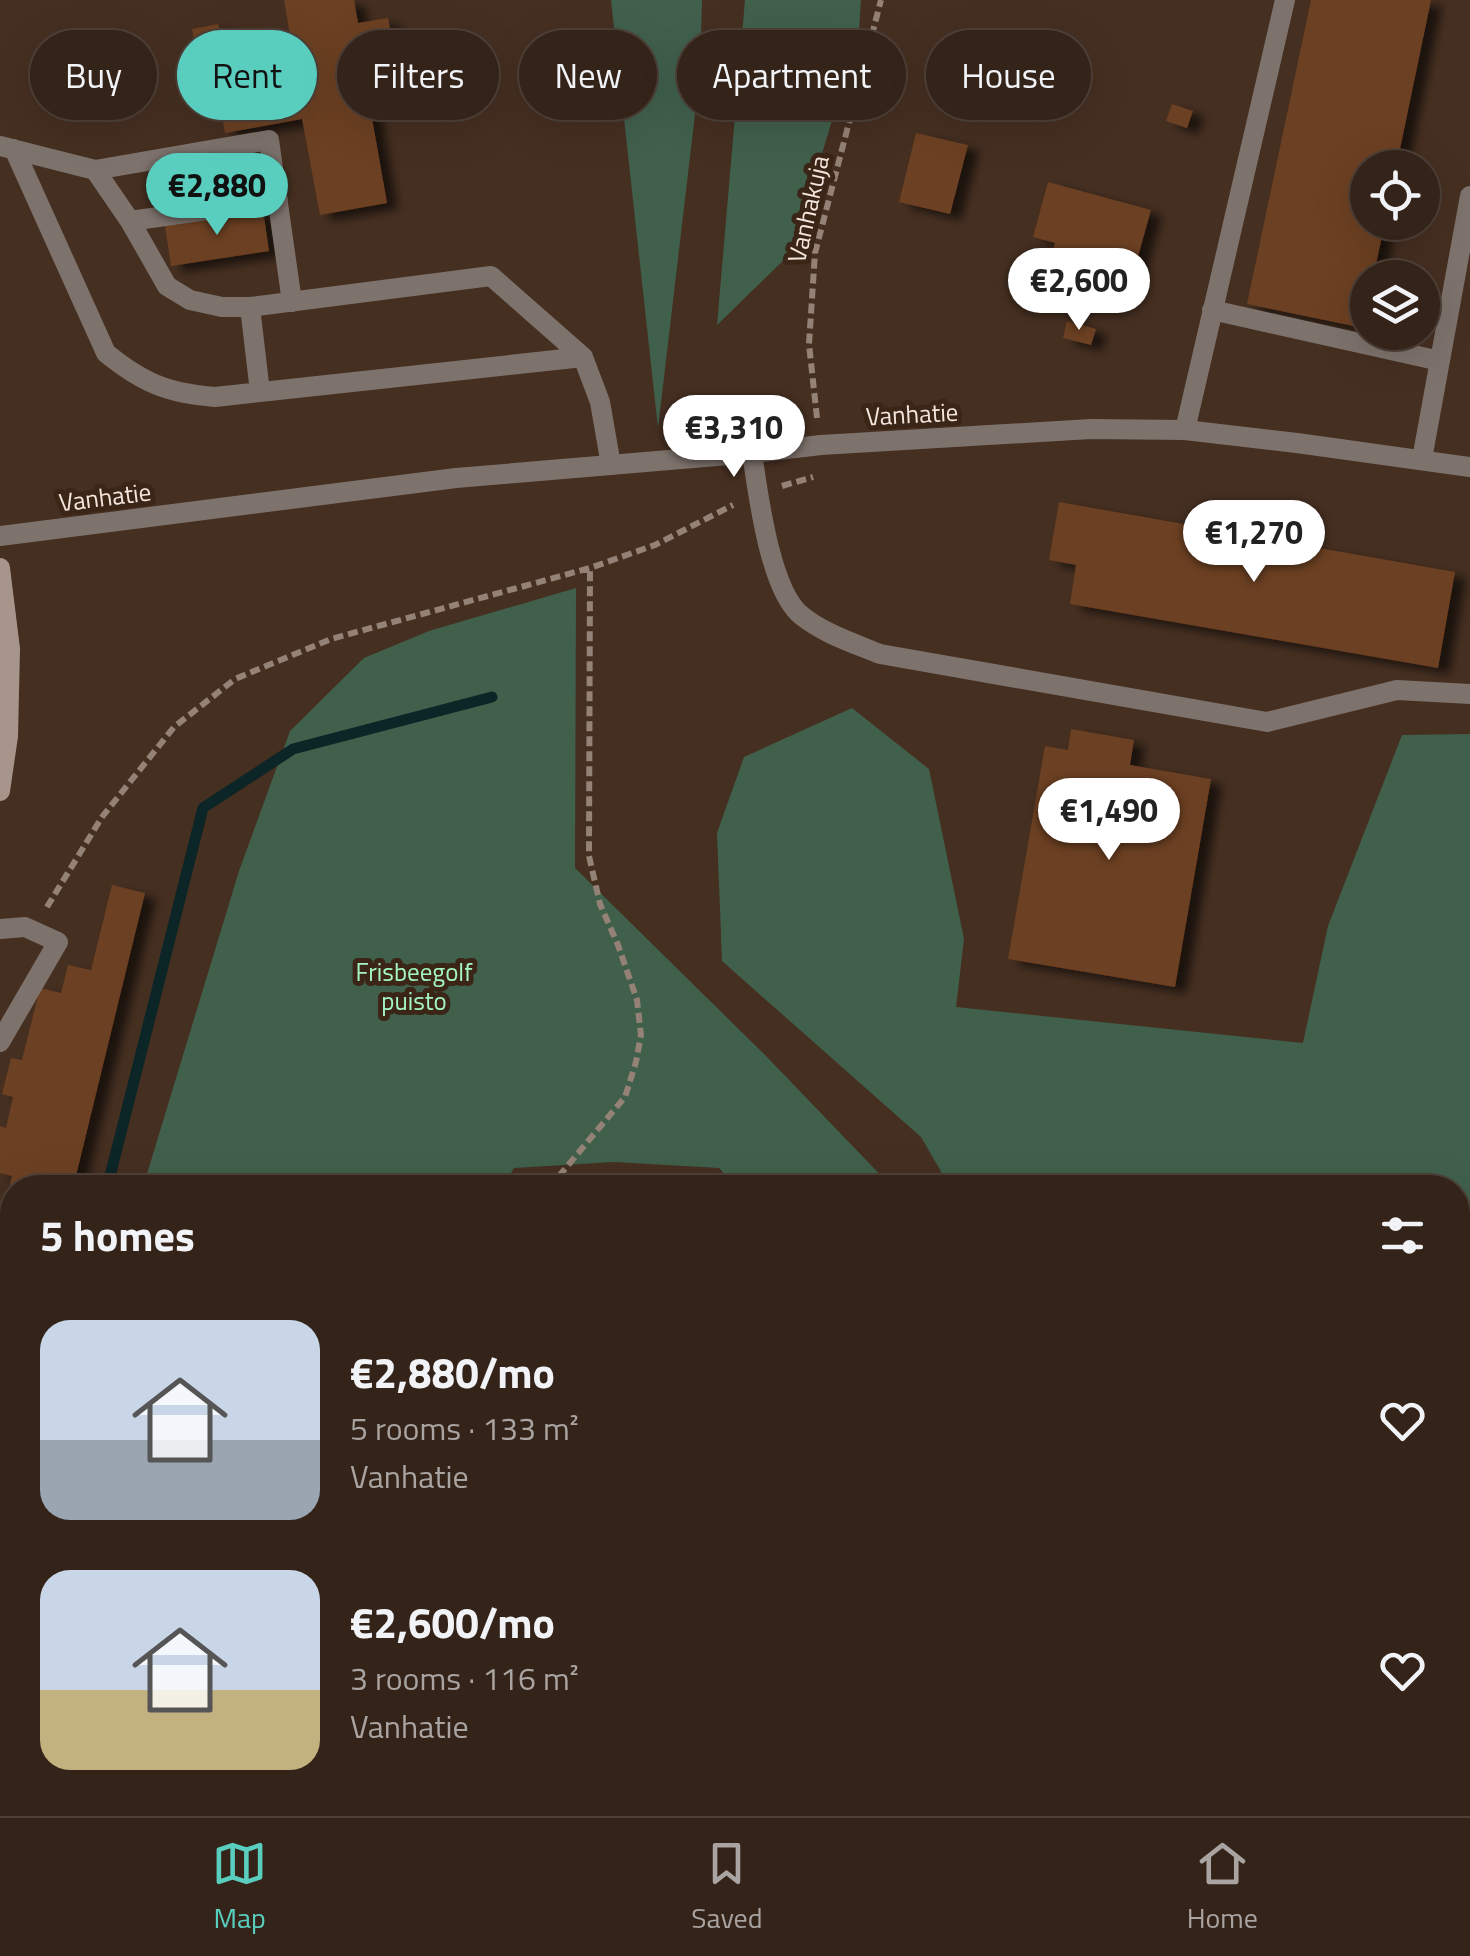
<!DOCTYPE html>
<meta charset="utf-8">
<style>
body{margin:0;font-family:"Titillium Web",sans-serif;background:#3c2b22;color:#f1f3f6;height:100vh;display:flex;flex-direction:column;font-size:38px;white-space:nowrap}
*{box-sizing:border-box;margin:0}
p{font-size:32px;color:#a9a4a2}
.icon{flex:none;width:55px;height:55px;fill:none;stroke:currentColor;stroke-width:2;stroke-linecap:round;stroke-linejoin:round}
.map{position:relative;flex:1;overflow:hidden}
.sheet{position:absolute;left:0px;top:1175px;width:1470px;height:642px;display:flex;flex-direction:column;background:#342319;border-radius:40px 40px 0 0;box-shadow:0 10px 40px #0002,0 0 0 2px #4e4038}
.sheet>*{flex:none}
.banner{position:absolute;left:30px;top:30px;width:1410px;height:90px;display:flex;gap:20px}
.controls{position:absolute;left:1350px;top:150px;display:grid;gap:20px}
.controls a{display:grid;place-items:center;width:90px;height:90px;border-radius:50%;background:#342319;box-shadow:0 10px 40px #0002,0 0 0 2px #4e4038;font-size:50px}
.price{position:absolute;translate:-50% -85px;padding:0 22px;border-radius:35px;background:#fff;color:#222;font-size:32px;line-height:65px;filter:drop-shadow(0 2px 5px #0008)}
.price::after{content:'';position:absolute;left:50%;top:60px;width:30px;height:22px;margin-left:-15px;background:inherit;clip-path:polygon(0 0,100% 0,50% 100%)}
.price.active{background:#59cebf;color:#111}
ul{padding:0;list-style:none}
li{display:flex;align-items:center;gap:30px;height:250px;padding:0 40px}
li span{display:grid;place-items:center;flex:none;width:280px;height:200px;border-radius:30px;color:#555}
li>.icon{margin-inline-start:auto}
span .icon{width:120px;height:120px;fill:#fffc;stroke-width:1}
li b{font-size:42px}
h2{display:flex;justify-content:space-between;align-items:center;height:120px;padding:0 40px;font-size:42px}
.chip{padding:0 35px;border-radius:45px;background:#342319;box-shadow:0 10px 40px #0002,0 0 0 2px #4e4038;font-size:35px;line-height:90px}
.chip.active{background:#59cebf;color:#111}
.tab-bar{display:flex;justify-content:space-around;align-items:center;height:140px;border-top:2px solid #4e4038;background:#342319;font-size:28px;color:#a9a4a2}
.tab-bar a{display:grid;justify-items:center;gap:5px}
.tab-bar .active{color:#59cebf}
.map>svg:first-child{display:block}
.green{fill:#40604c}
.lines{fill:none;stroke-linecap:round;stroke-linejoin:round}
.stream{stroke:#0c2526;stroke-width:11}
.building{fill:#6c3f21;filter:url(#shadow)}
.path{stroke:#958276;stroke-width:6;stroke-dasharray:10 5;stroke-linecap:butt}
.lane{stroke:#7e726c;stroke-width:20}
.street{stroke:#7e726c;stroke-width:20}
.secondary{stroke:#a7948a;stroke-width:20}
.labels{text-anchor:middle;stroke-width:10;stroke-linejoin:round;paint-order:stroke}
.street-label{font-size:25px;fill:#f5e6dd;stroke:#3a2517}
.park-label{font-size:25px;fill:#a4f6c2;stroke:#3a2517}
</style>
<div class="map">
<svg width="1470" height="1816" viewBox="0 0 1470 1816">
<defs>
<filter id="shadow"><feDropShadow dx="11" dy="6" stdDeviation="5" flood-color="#0009"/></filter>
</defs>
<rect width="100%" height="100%" fill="#452f21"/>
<path class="green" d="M611 0H702L700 72 658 428Z
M745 0H861L859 32 792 252 717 325Z
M576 588 575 868 766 1056 892 1187H736L719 1168 614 1162 514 1168 503 1187H143L239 871 290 731 364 658 429 631Z
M852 708 929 769 964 939 956 1007 1303 1043 1328 926 1402 735 1470 734V1793L1458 1803V1188L950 1187 921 1137 722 961 717 833 744 757Z
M12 1580V1805H255L253 1816H0V1590Z
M303 1805H383L380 1816H300Z
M421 1805H832L838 1816H418Z
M1180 1805H1455L1440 1816H1181Z"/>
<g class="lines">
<path class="stream" d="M107 1188 203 808 293 749 492 697
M0 1606 12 1557"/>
</g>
<path class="building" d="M284 0H354L358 23 388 18 403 101 370 107 387 203 320 215 302 119 225 133 216 84 203 87 192 29 218 24 223 47 290 35Z
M1311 0H1431L1396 168H1368V222H1385L1373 278H1368V306L1363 328 1247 304Z
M1172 104 1193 111 1187 128 1166 121Z
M916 133 968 145 950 214 899 202Z
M253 154 260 193 162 208 155 170Z
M1048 182 1151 210 1135 267 1110 260 1106 273 1051 257 1055 243 1033 237Z
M263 210 269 251 171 266 165 226Z
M1067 321 1096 329 1091 345 1063 338Z
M1059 502 1455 572 1438 668 1070 604 1076 565 1049 560Z
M1071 729 1134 740 1130 765 1211 779 1175 987 1008 959 1045 746 1068 750Z
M112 885 145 893 73 1188H12V1194L8 1193 12 1176 0 1173V1126L6 1128 13 1097 2 1094 11 1058 22 1060 40 988 61 993 68 965 91 970Z
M0 1238 12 1247V1266L0 1283Z"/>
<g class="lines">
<path class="path" d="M817 418 809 344 815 253 881 0
M782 486 813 477
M47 907 102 817 174 727 235 679 331 639 590 568 655 545 733 505
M549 1188 625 1097 636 1062 641 1035 637 1000 618 945 600 904 589 856 590 568
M297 1805 306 1816
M1191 1805 1203 1816
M272 1816 276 1805"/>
<path class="lane" d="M0 146 95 170 269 140 292 302
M14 149 106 353C143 383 167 393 215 397L583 357 600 402 611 465
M95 170 130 221 167 286 190 300 222 307H250L491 276 583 357
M130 221 278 200
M250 307 260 392
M1212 310 1440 361
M1185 430 1285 0
M752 453C758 493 770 592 802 616 825 634 853 643 880 654L1267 722 1397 690 1470 694
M1422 459 1470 196
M0 929 25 927 58 942 0 1042"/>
<path class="street" d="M0 536 456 478 752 453 821 445 1091 429 1185 430 1297 443 1470 467"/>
<path class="secondary" d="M0 568 10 649 8 736 0 791"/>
</g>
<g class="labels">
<g class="street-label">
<text transform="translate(808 209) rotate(-77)" y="9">Vanhakuja</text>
<text transform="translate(912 414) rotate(-3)" y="9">Vanhatie</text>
<text transform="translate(105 497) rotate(-7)" y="9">Vanhatie</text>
</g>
<g class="park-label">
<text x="414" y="981">Frisbeegolf<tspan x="414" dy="29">puisto</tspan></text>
</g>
</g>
</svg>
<div class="controls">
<a><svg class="icon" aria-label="locate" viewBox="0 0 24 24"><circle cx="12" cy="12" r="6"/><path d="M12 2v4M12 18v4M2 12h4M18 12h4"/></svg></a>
<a><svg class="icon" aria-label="layers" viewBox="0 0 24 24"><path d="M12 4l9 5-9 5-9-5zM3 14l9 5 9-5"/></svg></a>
</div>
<b class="price active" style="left:217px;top:238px">€2,880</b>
<b class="price" style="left:1079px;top:333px">€2,600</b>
<b class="price" style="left:734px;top:480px">€3,310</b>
<b class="price" style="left:1254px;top:585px">€1,270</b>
<b class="price" style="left:1109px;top:863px">€1,490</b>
<div class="banner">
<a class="chip">Buy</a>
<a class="chip active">Rent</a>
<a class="chip">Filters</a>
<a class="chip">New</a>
<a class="chip">Apartment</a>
<a class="chip">House</a>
</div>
<section class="sheet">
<h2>5 homes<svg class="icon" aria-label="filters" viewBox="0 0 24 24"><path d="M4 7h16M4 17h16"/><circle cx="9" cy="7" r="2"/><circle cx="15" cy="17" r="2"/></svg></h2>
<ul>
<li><span style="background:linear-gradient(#c9d6e8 60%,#9aa5b1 0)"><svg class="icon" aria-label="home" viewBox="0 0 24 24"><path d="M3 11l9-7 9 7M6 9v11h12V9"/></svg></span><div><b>€2,880/mo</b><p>5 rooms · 133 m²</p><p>Vanhatie</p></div><svg class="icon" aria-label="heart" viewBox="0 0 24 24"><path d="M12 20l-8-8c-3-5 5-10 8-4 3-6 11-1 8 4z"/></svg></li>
<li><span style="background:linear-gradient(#c9d6e8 60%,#c2b280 0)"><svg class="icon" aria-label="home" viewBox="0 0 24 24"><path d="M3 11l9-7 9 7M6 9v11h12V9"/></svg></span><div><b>€2,600/mo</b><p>3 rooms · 116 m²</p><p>Vanhatie</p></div><svg class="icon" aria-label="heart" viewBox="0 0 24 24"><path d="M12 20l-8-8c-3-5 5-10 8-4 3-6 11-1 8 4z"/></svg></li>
</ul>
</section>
</div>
<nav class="tab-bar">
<a class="active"><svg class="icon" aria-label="map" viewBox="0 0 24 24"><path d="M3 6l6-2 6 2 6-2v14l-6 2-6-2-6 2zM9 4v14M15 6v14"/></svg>Map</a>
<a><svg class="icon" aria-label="saved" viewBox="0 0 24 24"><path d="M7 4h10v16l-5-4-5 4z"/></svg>Saved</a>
<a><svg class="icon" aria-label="home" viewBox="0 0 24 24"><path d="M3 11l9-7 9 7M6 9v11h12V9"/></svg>Home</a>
</nav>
